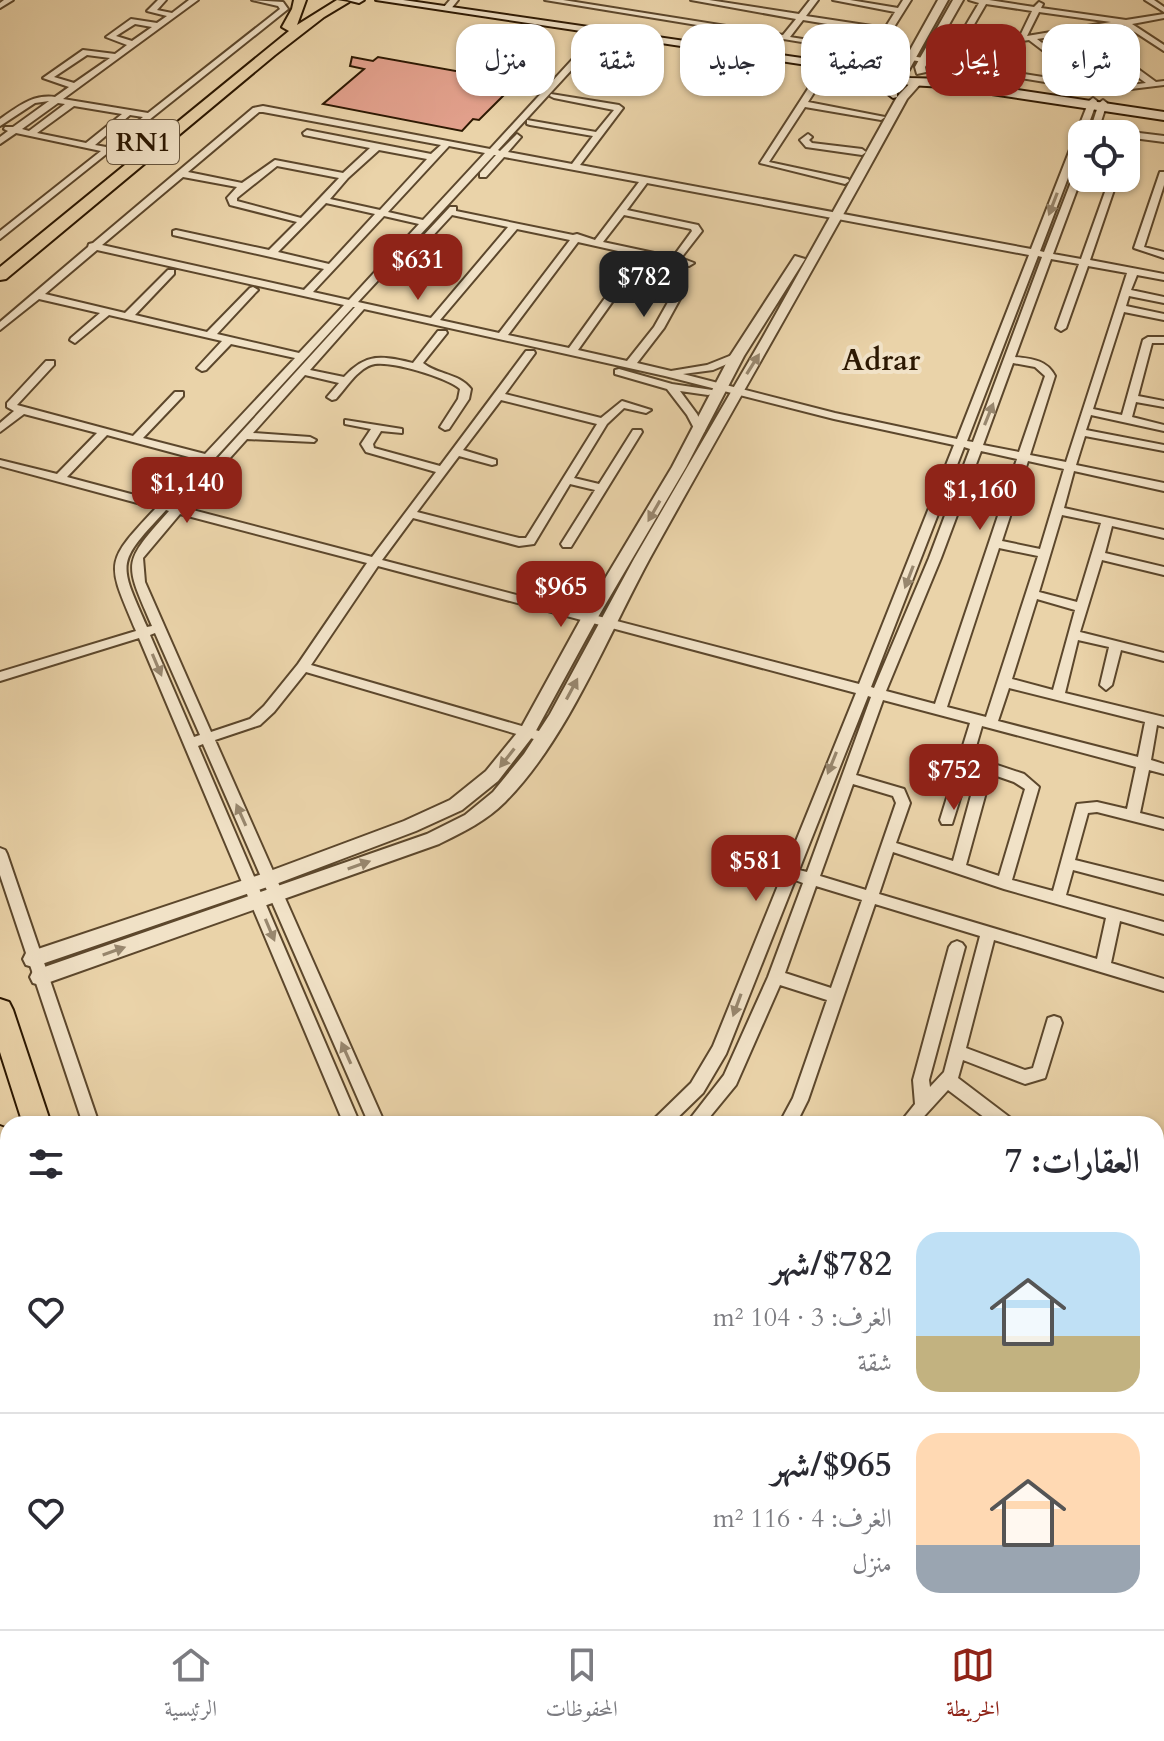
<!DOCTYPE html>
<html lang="ar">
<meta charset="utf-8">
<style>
body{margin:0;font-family:Cardo,Amiri,serif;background:#f2f2f3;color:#2b2b33;direction:rtl;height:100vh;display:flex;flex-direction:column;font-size:30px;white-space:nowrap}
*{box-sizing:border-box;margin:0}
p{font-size:26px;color:#7c7c81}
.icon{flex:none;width:44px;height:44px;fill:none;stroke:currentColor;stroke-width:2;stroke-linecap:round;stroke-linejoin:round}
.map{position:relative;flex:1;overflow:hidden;direction:ltr}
.sheet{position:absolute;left:0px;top:1116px;width:1164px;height:514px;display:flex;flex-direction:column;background:#fff;border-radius:24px 24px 0 0;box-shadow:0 2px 6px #0004;direction:rtl}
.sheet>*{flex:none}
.banner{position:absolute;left:24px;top:24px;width:1116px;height:72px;direction:rtl;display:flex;gap:16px}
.buttons{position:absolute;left:1068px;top:120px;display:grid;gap:16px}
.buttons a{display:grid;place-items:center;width:72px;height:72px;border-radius:16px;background:#fff;box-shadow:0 2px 6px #0004;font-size:40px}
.price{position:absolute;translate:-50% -68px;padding:0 18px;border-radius:16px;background:#8f2418;color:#fff;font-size:26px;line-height:52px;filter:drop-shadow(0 2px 4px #0008)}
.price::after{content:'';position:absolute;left:50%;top:48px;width:24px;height:18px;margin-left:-12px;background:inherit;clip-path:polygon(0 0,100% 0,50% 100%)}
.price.on{background:#222;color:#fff}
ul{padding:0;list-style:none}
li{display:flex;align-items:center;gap:24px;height:200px;padding:0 24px}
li+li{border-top:2px solid #e1e1e2}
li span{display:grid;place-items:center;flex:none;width:224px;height:160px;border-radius:24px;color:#555}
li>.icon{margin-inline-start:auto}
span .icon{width:96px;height:96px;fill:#fffc;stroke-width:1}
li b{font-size:34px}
h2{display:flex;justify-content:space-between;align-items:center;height:96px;padding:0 24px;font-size:34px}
.pill{padding:0 28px;border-radius:24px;background:#fff;box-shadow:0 2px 6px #0004;font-size:28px;line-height:72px}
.pill.on{background:#8f2418;color:#fff}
.dock{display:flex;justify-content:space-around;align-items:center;height:112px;border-top:2px solid #e1e1e2;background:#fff;font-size:22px;color:#7c7c81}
.dock a{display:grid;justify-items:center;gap:4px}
.dock .on{color:#8f2418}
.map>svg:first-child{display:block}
.building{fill:#e3a18d;stroke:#2c1802;stroke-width:2}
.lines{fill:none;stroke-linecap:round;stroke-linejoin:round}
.minor-casing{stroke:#5c472c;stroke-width:4}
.tertiary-casing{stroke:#5c472c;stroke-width:4}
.secondary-casing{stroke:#2c1802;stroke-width:4}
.trunk-casing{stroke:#2c1802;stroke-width:4}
.minor{fill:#f1e2c7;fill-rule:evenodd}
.tertiary{fill:#f1e2c7;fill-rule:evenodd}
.secondary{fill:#f1e2c7;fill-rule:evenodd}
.trunk{fill:#ead3a9;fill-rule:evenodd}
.oneway{fill:#98876e}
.labels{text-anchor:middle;stroke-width:8;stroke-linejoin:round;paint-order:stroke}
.shield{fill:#f1e2c7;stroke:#67553d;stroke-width:2}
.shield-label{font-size:26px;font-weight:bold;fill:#2c1802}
.far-district-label{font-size:30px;font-weight:bold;fill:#2c1802;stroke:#f1e2c7}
</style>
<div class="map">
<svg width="1164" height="1629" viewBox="0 0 1164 1629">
<rect width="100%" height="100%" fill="#ead3a9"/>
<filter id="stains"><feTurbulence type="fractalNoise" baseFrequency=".0025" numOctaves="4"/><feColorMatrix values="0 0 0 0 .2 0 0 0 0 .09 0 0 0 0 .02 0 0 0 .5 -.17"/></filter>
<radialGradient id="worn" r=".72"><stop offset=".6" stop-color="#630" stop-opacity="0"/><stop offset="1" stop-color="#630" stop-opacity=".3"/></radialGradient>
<path class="building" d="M352 57 373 61 378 57 517 82 479 120 473 119 462 131 323 104 364 69 350 66Z"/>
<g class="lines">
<defs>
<path id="minor" d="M4 0H13L0 8V3Z
M158 0H166L157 10 172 13 189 0H198L63 99 148 113 280 9 278 6 252 0 283 2 288 9 0 239V231L101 151 16 133 0 144V137L8 131 4 129 5 127H13L49 101 35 103 0 126V119C18 107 32 94 55 97L69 87 43 78 83 50 115 54 127 45 106 37 131 19 157 23 167 16 147 11ZM135 24 152 27 132 41 116 36ZM87 55 110 58 74 83 54 77ZM58 103 65 104 29 131 22 129ZM74 106 122 114 86 143 37 133ZM130 115 143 117 106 147 95 145Z
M450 0H458L450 10H444L443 8Z
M545 0H563L783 35 796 19 691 0H709L799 14 810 0H818L806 16 885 28 895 12 833 0H850L898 8 903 0H911L879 51 1087 84 1029 40 1022 41 964 32 963 30 979 3 969 0H989L1034 7 1039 2 1043 4 1041 8 1126 20 1164 14V18L1132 24 1164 45V51L1124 25 1086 31 1156 82 1164 81V85L1106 92ZM986 4 1032 11 1020 36 972 28ZM1039 12 1111 22 1027 36ZM803 20 882 33 871 50 790 37ZM1077 33 1146 83 1106 88 1098 86 1037 39Z
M1145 0H1154L1164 7V12Z
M603 26 610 28 498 150 500 151 517 134 521 137 508 152 572 164 593 136 530 125 527 124V120L596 132 614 110 554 98 550 96 551 94 619 105 623 108 580 165 1031 249 1089 101 1093 98 1097 101 1085 134H1082V141L1040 251 1044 252 1078 164 1082 161V176L1053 254 1081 259 1110 178H1118L1090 260 1164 274V280L1137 275 1131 290 1164 297V303L1129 296 1126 306 1164 314V320L1124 312 1093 409 1122 415 1143 340 1148 337H1164V343H1152L1138 396 1164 401V407L1136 402 1132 417 1164 425V431L1091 415 1086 430 1164 445V451L1085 436 1076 465 1164 483V491L1074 471 1064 508 1164 530V538L1112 526 1105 553 1164 567V575L1102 560 1080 632 1164 653V661L1121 650 1112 685 1106 690 1100 685 1109 647 1078 640 1065 693 1164 717V727L1157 725 1151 760 1164 764V774L1149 770 1140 813 1164 819V829L1097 812 1088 813 1075 860 1164 882V894L1073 870 1066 895 1164 922V934L1120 921 1111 963 1164 979V991L994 940 966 1048 1025 1070 1033 1068 1048 1018 1054 1016 1060 1018 1062 1023 1045 1078 1025 1084 963 1060 958 1078 1012 1119 1014 1124H993L948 1090 917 1124H899L915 1104 913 1080 949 947 952 943 957 941 962 943 965 947 929 1080 930 1087 944 1072 980 936 875 904 808 1100 796 1124H779L793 1098 827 1000 780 985 736 1085 704 1124H686L724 1075 768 977 803 883 795 880 726 1054 703 1093 671 1124H652L654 1119 691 1083 713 1046 856 693 378 566 311 665 549 734 551 737 544 742 306 672 274 712 260 725 215 740 385 1124H369L203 744 198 746 360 1124H344L139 638 0 681V672L136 631C107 562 103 564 156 508L0 466V460L57 474 97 433 24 414 0 432V423L14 411 7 407V403L46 361H54V365L17 405 133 436 175 392H183V396L143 438 205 454 295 358 231 344 206 370 202 371 197 368 222 341 109 315 75 343 70 340 71 338 100 313 39 299 0 330V322L88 247 89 244 93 243 253 108 263 106 490 149ZM259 112H263L441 145 431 154 307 130 303 133 304 135 370 148 343 173 275 160 242 183 188 172ZM449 146 485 153 423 220 388 212ZM379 150 427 159 380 210 330 199 348 178ZM494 155H496L480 173V177H486L504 157 639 182 595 240 577 234 573 235 456 211V207H450L396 265V269H402L452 215 508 227 431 318 358 302ZM277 166 339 178 301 218 237 201V198ZM183 177 237 187 227 198 230 205 297 222 269 250 176 230 173 231V235L324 269 304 290 102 245ZM647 183 1029 255 957 439 835 413 683 374 713 370 741 358V354L737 353 707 365 671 371 637 363 664 328 686 288 681 285 676 288 654 327 627 361 578 350 645 256 689 266 694 263 681 258 702 231 698 225 627 210ZM326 203 375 214 329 264 278 252ZM624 215 691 229 692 231 673 257 603 242ZM384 216 419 224 349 300 313 292ZM517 229 570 240 499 333 440 320ZM578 242 636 255 569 348 508 335ZM97 250 344 305 299 353 217 334 256 292 258 290 253 287 250 288 207 332 135 315 174 274V270H168L125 313 45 294ZM1038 256 1042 257 973 442 967 441ZM1051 259 1079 264 1056 328 1061 331 1066 328 1088 266 1127 273 1066 462 1030 455 1055 376C1047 360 1032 359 1015 357ZM353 307H355L175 505 171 504 210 462 214 461 215 458ZM364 309 665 376 834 419 954 445 859 684 382 560 413 518 519 546 534 544 570 484 595 490 561 544 563 547H571L642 432 641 430H633L599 484 574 478 607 424 624 408 646 413 651 410 622 401 601 418 505 394 535 353 534 351H526L440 466 374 448 373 444 381 431 402 433V429L345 420V424L371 429 361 444 366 452 436 472 372 557 185 508 247 439 314 442 316 440 310 437 253 433 305 375 339 383 327 397 332 400 336 399C346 388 357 370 371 365 388 359 448 378 460 389L458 399 440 427 445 430 449 429 469 399 471 389C459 373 438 375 423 363L447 333 446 331H438L413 363C382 356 367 352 344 377L310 370ZM1013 363 1035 367 1045 376 1019 452 983 445ZM501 400 597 424 526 538H519L417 512 459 456 492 465 496 464V460L463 450ZM107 435 200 460 161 502 67 477ZM964 447 970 449 929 558 874 688 871 687ZM981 451 1017 459 935 704 886 691 941 558ZM1028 461 1064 469 1040 549 1002 541ZM166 510 169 511C122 564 124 561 152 626L147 627C118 561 116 564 166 510ZM180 514 367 563 298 664 264 706 250 719 211 732 145 582 143 558ZM1062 515 1101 523 1077 602 1039 592ZM999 548 1038 556 986 717 947 707ZM1037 599 1075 610 1053 690 1012 679ZM155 633 200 735 194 737 150 635ZM1009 688 1145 722 1138 757 998 721ZM868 696 871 697 807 872 799 870ZM883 700 970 723 940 820 942 824H952L970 767 978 770 953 861 896 843 910 803 904 789 856 775ZM982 726 1136 767 1127 809 1097 802 1077 804 1053 891 1012 880 1039 787 1024 774 973 757ZM991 774 1014 782 1025 789 999 876 966 865ZM853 784 893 796 896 803 866 890 820 876ZM893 852 1004 889 1106 918 1097 959 879 894ZM816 886 862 900 831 988 785 973Z
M824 64 831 66 808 102 885 117 881 120 805 107 769 162 848 179 849 181 845 184 760 163Z
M1103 100 1107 103 1097 134H1089L1099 103Z
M1131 132 1164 136V142L1133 138 1126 144V136Z
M808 134 812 137 809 140 812 143 862 149 866 152 862 155 806 147 800 140Z
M1160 172H1164V185L1144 247 1164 252V258L1134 248Z
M619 369 672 384 712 390V394L708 395 680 391 697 414 705 430 704 432H696L687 415 667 389 615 374V370Z
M0 848 5 850 7 854 99 1124H83L0 875Z
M261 1622H281L283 1629H263Z
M395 1622H415L413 1629H393Z
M506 1622H526L525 1629H505Z
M721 1622H745L748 1629H724Z
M766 1622H789L792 1629H769Z"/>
<path id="tertiary" d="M938 0H948L909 70 900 72 899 70Z
M953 0H963L925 67 926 72 917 74 915 67Z
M914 79 923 81 907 99C823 253 735 405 650 558 608 635 567 740 505 802 486 821 463 832 439 844L47 983 40 985 33 983 30 977 33 971 427 834 465 815 493 792 524 754 550 714 634 559 763 337 897 97Z
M795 256 805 259 744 356 686 467 598 617 533 736 498 781 462 810 416 831 276 884 33 967 26 965 23 959 26 953 262 874 404 821 450 800 486 771 521 728 582 617 672 467 730 356Z"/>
<path id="secondary" d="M347 0H364L359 3Z
M376 0H403L878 69 910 78 945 79 1164 112V120L945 87 909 85 876 75 897 91V97L893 98 860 73Z
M1164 1377V1411L1156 1414V1380Z
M1164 1435V1470L1156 1474V1439Z
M968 1622H1001L998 1629H965Z
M1015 1622H1048L1045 1629H1012Z"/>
<path id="trunk" d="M294 0H306L297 25 337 0 349 2 324 17 275 55 6 279 0 280V267L289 31 282 27 292 9Z
M0 999 9 1002 13 1010 51 1124H23L0 1052Z
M0 1126 8 1129V1177L0 1174Z
M135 1622H169L172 1629H136Z
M186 1622H221L224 1629H188Z"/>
</defs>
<use href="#minor" class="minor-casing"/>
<use href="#tertiary" class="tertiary-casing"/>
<use href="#secondary" class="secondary-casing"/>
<use href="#trunk" class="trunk-casing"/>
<use href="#minor" class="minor"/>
<use href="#tertiary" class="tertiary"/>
<use href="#secondary" class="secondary"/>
<use href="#trunk" class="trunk"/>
</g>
<defs><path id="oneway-solid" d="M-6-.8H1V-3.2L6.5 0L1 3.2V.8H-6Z" transform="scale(2)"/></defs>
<g class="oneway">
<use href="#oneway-solid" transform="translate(1053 204) rotate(111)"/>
<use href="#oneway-solid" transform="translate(753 364) rotate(-58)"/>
<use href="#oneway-solid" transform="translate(989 414) rotate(-68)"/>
<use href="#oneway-solid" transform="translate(654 511) rotate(120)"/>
<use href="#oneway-solid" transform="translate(909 577) rotate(111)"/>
<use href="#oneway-solid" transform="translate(157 665) rotate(67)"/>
<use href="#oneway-solid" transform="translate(572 689) rotate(-62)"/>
<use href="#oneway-solid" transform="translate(507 758) rotate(128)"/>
<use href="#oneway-solid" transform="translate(832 763) rotate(112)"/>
<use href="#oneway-solid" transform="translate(241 815) rotate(-114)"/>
<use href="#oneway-solid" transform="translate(359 865) rotate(-19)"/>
<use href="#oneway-solid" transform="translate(270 930) rotate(67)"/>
<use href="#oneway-solid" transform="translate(114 951) rotate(-19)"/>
<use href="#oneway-solid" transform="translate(737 1005) rotate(110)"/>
<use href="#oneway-solid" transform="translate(346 1053) rotate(-114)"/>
</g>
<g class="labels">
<rect class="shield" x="107" y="120" width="72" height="44" rx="6"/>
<g class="shield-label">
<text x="143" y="151">RN1</text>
</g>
<g class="far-district-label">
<text x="881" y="370">Adrar</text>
</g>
</g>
<rect width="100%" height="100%" filter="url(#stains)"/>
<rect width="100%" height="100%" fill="url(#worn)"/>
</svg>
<div class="buttons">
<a><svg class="icon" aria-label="locate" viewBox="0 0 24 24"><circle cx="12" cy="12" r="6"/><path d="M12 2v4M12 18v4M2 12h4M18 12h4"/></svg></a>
</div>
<b class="price" style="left:418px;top:302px">$631</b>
<b class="price on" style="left:644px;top:319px">$782</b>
<b class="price" style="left:187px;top:525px">$1,140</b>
<b class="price" style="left:980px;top:532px">$1,160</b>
<b class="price" style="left:561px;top:629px">$965</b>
<b class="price" style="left:954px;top:812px">$752</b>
<b class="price" style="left:756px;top:903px">$581</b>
<div class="banner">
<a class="pill">شراء</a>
<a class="pill on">إيجار</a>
<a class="pill">تصفية</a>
<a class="pill">جديد</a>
<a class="pill">شقة</a>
<a class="pill">منزل</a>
</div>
<section class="sheet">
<h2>العقارات: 7<svg class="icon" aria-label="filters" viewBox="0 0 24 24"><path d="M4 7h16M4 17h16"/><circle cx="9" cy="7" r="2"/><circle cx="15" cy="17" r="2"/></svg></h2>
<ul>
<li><span style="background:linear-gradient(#bfe0f5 65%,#c2b280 0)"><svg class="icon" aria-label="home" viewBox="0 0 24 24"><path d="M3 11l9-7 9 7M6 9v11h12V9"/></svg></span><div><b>$782/شهر</b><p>الغرف: 3 · 104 m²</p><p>شقة</p></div><svg class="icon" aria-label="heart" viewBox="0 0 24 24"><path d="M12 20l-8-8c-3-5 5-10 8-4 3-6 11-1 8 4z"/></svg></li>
<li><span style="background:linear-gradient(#ffd9b3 70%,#9aa5b1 0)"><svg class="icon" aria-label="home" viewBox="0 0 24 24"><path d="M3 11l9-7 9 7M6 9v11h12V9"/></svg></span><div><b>$965/شهر</b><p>الغرف: 4 · 116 m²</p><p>منزل</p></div><svg class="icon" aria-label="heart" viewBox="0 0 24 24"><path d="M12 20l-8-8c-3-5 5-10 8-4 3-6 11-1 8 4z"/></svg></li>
</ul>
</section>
</div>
<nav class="dock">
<a class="on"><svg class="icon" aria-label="map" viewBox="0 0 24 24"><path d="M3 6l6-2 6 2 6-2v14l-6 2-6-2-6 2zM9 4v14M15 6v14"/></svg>الخريطة</a>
<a><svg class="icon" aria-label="saved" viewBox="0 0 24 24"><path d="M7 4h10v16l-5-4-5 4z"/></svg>المحفوظات</a>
<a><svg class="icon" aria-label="home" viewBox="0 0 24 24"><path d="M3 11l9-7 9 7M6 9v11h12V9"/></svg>الرئيسية</a>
</nav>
